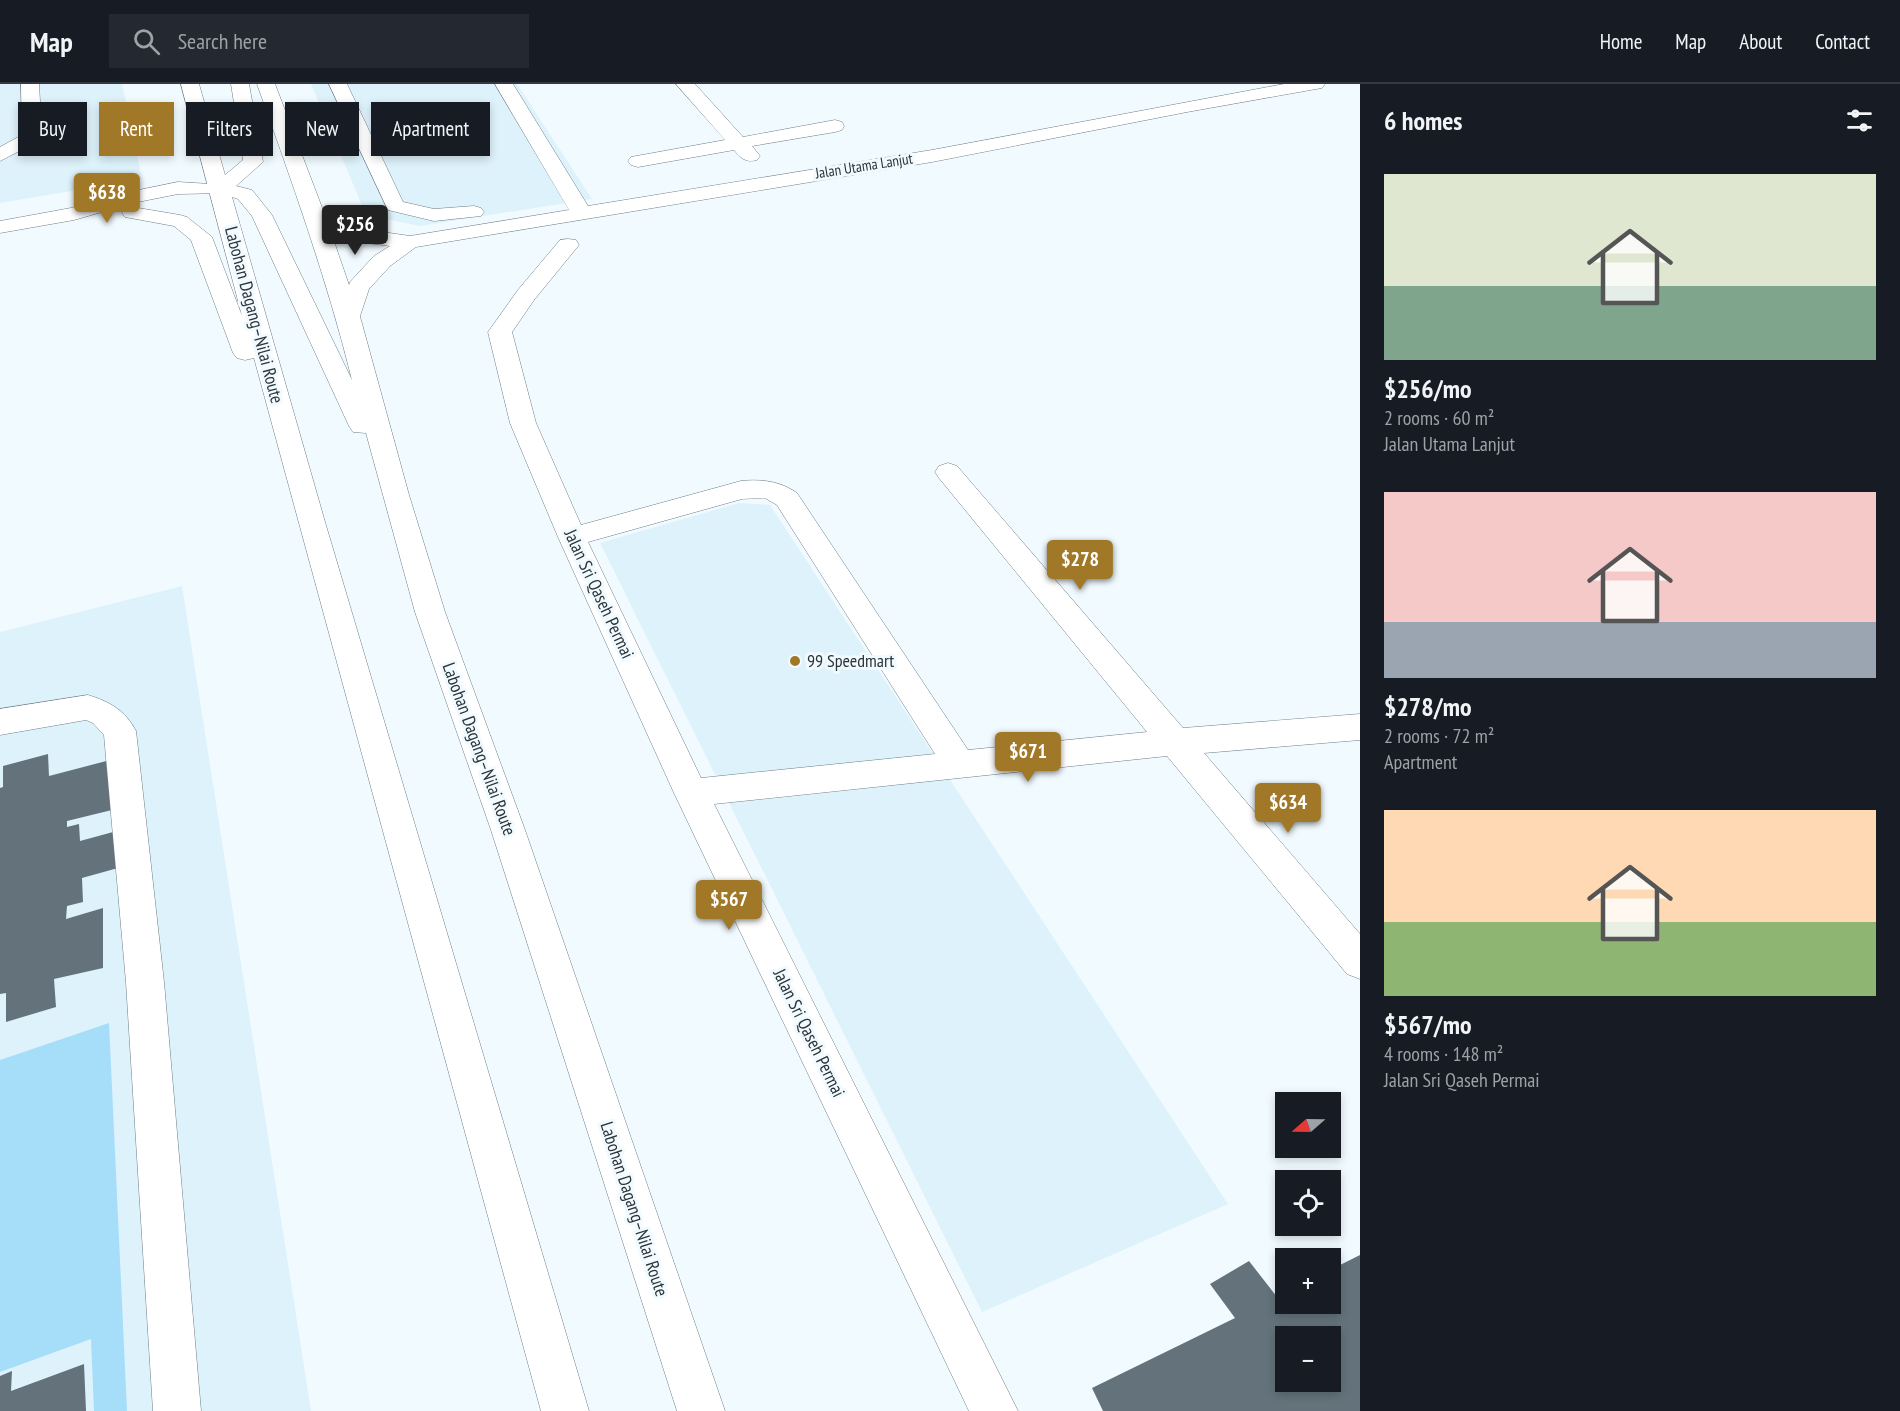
<!DOCTYPE html>
<meta charset="utf-8">
<style>
body{margin:0;font-family:"PT Sans Narrow",sans-serif;background:#242831;color:#f1f3f6;height:100vh;display:flex;flex-direction:column;font-size:22px;white-space:nowrap}
*{box-sizing:border-box;margin:0}
p{font-size:20px;color:#9ea1a6}
.icon{flex:none;width:33px;height:33px;fill:none;stroke:currentColor;stroke-width:2;stroke-linecap:round;stroke-linejoin:round}
.map{position:relative;flex:1;overflow:hidden}
.panel{display:flex;flex-direction:column;background:#171b24;width:540px}
.panel>*{flex:none}
.top-card{position:absolute;left:18px;top:18px;width:570px;height:54px;display:flex;gap:12px}
.needle{width:39px;rotate:250deg}
.controls{position:absolute;left:1275px;top:1008px;display:grid;gap:12px}
.controls a{display:grid;place-items:center;width:66px;height:66px;border-radius:0px;background:#171b24;box-shadow:0 3px 9px #0003;font-size:30px}
.price{position:absolute;translate:-50% -51px;padding:0 14px;border-radius:6px;background:#a17827;color:#fff;font-size:20px;line-height:39px;filter:drop-shadow(0 2px 3px #0008)}
.price::after{content:'';position:absolute;left:50%;top:36px;width:18px;height:14px;margin-left:-9px;background:inherit;clip-path:polygon(0 0,100% 0,50% 100%)}
.price.on{background:#222;color:#fff}
ul{padding:0;list-style:none}
li{display:grid;align-content:center;gap:12px;height:318px;padding:0 24px}
li span{display:grid;place-items:center;height:186px;border-radius:0px;color:#555}
li>.icon{margin-inline-start:auto}
span .icon{width:108px;height:108px;fill:#fffc;stroke-width:1}
li b{font-size:26px}
h2{display:flex;justify-content:space-between;align-items:center;height:72px;padding:0 24px;font-size:26px}
.pill{padding:0 21px;border-radius:0px;background:#171b24;box-shadow:0 3px 9px #0003;font-size:21px;line-height:54px}
.pill.on{background:#a17827;color:#fff}
header{display:flex;align-items:center;gap:36px;box-sizing:border-box;height:84px;padding:0 30px;background:#171b24;border-bottom:2px solid #363941}
header strong{font-size:28px}
nav{display:flex;gap:33px;margin-inline-start:auto;font-size:21px}
.search{width:420px;height:54px;background:#242831;display:flex;align-items:center;gap:15px;box-sizing:border-box;padding:0 21px;border-radius:0px;color:#9ea1a6;font-size:22px}
main{display:flex;flex:1;min-height:0}
.map>svg:first-child{display:block}
.built{fill:#def2fc}
.green{fill:#a6defa}
.building{fill:#64737b;fill-rule:evenodd}
.lines{fill:none;stroke-linecap:round;stroke-linejoin:round}
.minor-casing{stroke:#6f7e86;stroke-width:1}
.major-casing{stroke:#6f7e86;stroke-width:1}
.minor{fill:#fff;fill-rule:evenodd}
.major{fill:#fff;fill-rule:evenodd}
.poi-dot{fill:#a17827;stroke:#f0faff;stroke-width:2}
.labels{text-anchor:middle;stroke-width:6;stroke-linejoin:round;paint-order:stroke}
.far-street-label{font-size:15px;fill:#2d3437;stroke:#f0faff}
.street-label{font-size:18px;fill:#2d3437;stroke:#f0faff}
.poi-label{font-size:18px;fill:#2d3437;stroke:#f0faff;text-anchor:start}
</style>
<header>
<strong>Map</strong>
<div class="search"><svg class="icon" aria-label="search" viewBox="0 0 24 24"><circle cx="10" cy="10" r="6"/><path d="M15 15l6 6"/></svg>Search here</div>
<nav><a>Home</a><a>Map</a><a>About</a><a>Contact</a></nav>
</header>
<main>
<div class="map">
<svg width="1360" height="1327" viewBox="0 0 1360 1327">
<rect width="100%" height="100%" fill="#f0faff"/>
<path class="built" d="M0 0H122L142 95 0 119Z
M311 0H517L592 115 420 142 366 131Z
M739 419 770 421 1228 1120 982 1228 600 459Z
M182 502 311 1327H0V548Z"/>
<path class="green" d="M109 939 127 1327H94L91 1255 0 1288V976Z"/>
<path class="building" d="M48 670 49 692 114 675 116 725 67 737V743L79 740 80 757 113 748 118 784 82 794 83 818 67 822 66 835 103 824V884L54 895 56 923 6 938V909L0 910V704L3 703V682Z
M1360 1171V1327H1103L1092 1304 1235 1234 1210 1200 1249 1177 1277 1213 1286 1208V1220H1330V1186ZM1286 1252H1330V1298H1286Z
M84 1280 86 1327H0V1292L12 1287 11 1307Z"/>
<g class="lines">
<defs>
<path id="minor" d="M21 0H39L42 53 39 57 0 77V63L22 51Z
M329 0H347L403 118 434 125 474 122 481 124 484 128 481 132 434 137 388 126Z
M495 0H513L588 122 932 66 1284 0H1325L1322 4 1316 5 1187 28 932 78 416 163 390 182 369 205 357 241 349 243 341 241 337 236 350 198 374 172 390 162C365 158 321 157 306 134L309 130 316 128 323 130 348 143 410 152 569 126Z
M676 0H695L743 53 835 36 842 38 844 42 842 46 835 48 752 62 760 72 757 76C745 79 741 74 734 66L638 83 631 81 628 77 631 73 725 56Z
M178 98 227 101 230 105 227 109 178 110 133 119 74 136 0 149V137L71 124 129 108Z
M568 155 576 156 579 161 534 216 512 248 536 339 581 441 741 397C761 395 780 397 797 409L968 666 1147 648 939 394 935 388 939 382 948 379 957 382 1183 644 1360 630V656L1204 669 1360 850V895L1347 890 1167 672 714 720 1018 1327H969L674 709 558 453 510 339 488 248 518 206 560 156ZM765 414 777 421 935 670 701 694 588 458 742 415Z
M88 611C110 618 125 626 136 647L164 898 201 1327H153L126 898 104 651 93 639 86 636 0 651V625Z"/>
<path id="major" d="M181 0H199L225 91 243 76 231 0H249L263 78 236 102 252 106 272 131 352 296C327 195 292 98 257 0H275L326 134 361 236 409 411 445 528 525 746 725 1327H677L491 746 415 528 366 349 353 348 349 342 252 132 238 115 232 113 325 438 589 1327H541L254 274 245 276 237 274 233 269 191 156 174 142 125 133 122 129 125 125 132 123 180 131 187 133 212 153 242 232Z"/>
</defs>
<use href="#minor" class="minor-casing"/>
<use href="#major" class="major-casing"/>
<use href="#minor" class="minor"/>
<use href="#major" class="major"/>
</g>
<circle class="poi-dot" cx="795" cy="577" r="6"/>
<g class="labels">
<g class="far-street-label">
<text transform="translate(864 82) rotate(-9)" y="5">Jalan Utama Lanjut</text>
</g>
<g class="street-label">
<text transform="translate(254 231) rotate(75)" y="6">Labohan Dagang–Nilai Route</text>
<text transform="translate(599 510) rotate(65)" y="6">Jalan Sri Qaseh Permai</text>
<text transform="translate(479 665) rotate(70)" y="6">Labohan Dagang–Nilai Route</text>
<text transform="translate(809 949) rotate(64)" y="6">Jalan Sri Qaseh Permai</text>
<text transform="translate(634 1125) rotate(72)" y="6">Labohan Dagang–Nilai Route</text>
</g>
<g class="poi-label">
<text x="807" y="583">99 Speedmart</text>
</g>
</g>
</svg>
<div class="controls">
<a><svg class="needle" viewBox="-14 -14 28 28"><path d="M0-13l5 13h-10z" fill="#e53935"/><path d="M0 13l5-13h-10z" fill="#9ea1a6"/></svg></a>
<a><svg class="icon" aria-label="locate" viewBox="0 0 24 24"><circle cx="12" cy="12" r="6"/><path d="M12 2v4M12 18v4M2 12h4M18 12h4"/></svg></a>
<a>+</a>
<a>−</a>
</div>
<b class="price" style="left:107px;top:140px">$638</b>
<b class="price on" style="left:355px;top:172px">$256</b>
<b class="price" style="left:1080px;top:507px">$278</b>
<b class="price" style="left:1028px;top:699px">$671</b>
<b class="price" style="left:1288px;top:750px">$634</b>
<b class="price" style="left:729px;top:847px">$567</b>
<div class="top-card">
<a class="pill">Buy</a>
<a class="pill on">Rent</a>
<a class="pill">Filters</a>
<a class="pill">New</a>
<a class="pill">Apartment</a>
</div>
</div>
<section class="panel">
<h2>6 homes<svg class="icon" aria-label="filters" viewBox="0 0 24 24"><path d="M4 7h16M4 17h16"/><circle cx="9" cy="7" r="2"/><circle cx="15" cy="17" r="2"/></svg></h2>
<ul>
<li><span style="background:linear-gradient(#dfe7d0 60%,#7fa58c 0)"><svg class="icon" aria-label="home" viewBox="0 0 24 24"><path d="M3 11l9-7 9 7M6 9v11h12V9"/></svg></span><div><b>$256/mo</b><p>2 rooms · 60 m²</p><p>Jalan Utama Lanjut</p></div></li>
<li><span style="background:linear-gradient(#f6c9c9 70%,#9aa5b1 0)"><svg class="icon" aria-label="home" viewBox="0 0 24 24"><path d="M3 11l9-7 9 7M6 9v11h12V9"/></svg></span><div><b>$278/mo</b><p>2 rooms · 72 m²</p><p>Apartment</p></div></li>
<li><span style="background:linear-gradient(#ffd9b3 60%,#8fb573 0)"><svg class="icon" aria-label="home" viewBox="0 0 24 24"><path d="M3 11l9-7 9 7M6 9v11h12V9"/></svg></span><div><b>$567/mo</b><p>4 rooms · 148 m²</p><p>Jalan Sri Qaseh Permai</p></div></li>
</ul>
</section>
</main>
